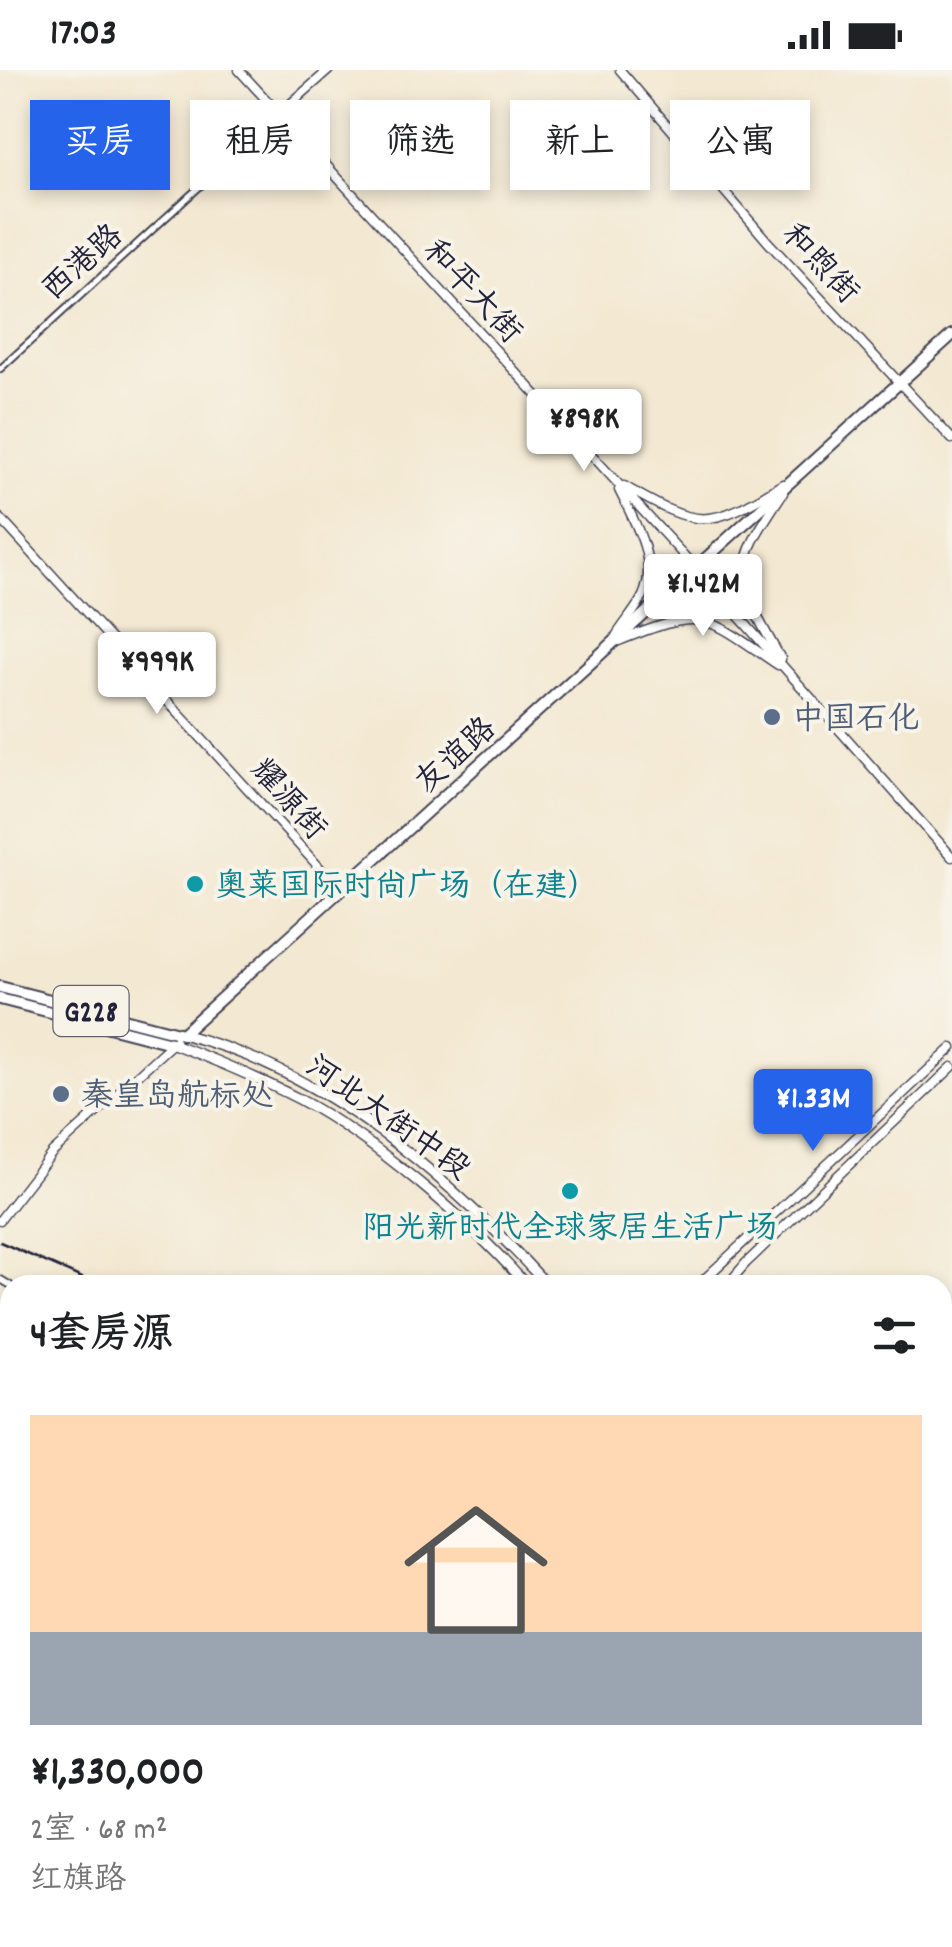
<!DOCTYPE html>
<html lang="zh">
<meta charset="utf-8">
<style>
body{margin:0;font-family:Dekko,"LXGW WenKai TC",sans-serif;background:#f6f6f6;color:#202124;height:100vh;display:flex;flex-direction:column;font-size:38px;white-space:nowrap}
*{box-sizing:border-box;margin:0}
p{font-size:32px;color:#757577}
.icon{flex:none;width:55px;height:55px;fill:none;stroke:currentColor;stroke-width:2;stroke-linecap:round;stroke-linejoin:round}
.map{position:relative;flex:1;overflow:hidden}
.sheet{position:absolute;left:0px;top:1205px;width:952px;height:672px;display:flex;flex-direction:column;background:#fff;border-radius:30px 30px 0 0;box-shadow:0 5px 15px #0003}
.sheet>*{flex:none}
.top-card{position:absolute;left:30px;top:30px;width:892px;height:90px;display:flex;gap:20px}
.price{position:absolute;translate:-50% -85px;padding:0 22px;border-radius:10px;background:#fff;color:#222;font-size:32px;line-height:65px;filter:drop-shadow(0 2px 5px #0008)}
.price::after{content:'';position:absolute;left:50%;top:60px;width:30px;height:22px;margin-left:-15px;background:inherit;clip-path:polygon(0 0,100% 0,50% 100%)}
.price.selected{background:#2563eb;color:#fff}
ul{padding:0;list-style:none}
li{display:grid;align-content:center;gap:20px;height:530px;padding:0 30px}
li span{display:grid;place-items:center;height:310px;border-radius:0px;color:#555}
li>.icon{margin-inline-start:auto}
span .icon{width:180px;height:180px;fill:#fffc;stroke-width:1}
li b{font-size:42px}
h2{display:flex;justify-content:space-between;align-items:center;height:120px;padding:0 30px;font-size:42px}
.pill{padding:0 35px;border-radius:0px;background:#fff;box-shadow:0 5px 15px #0003;font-size:35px;line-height:90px}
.pill.selected{background:#2563eb;color:#fff}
.status{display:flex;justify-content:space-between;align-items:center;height:70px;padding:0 50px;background:#fff;direction:ltr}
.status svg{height:28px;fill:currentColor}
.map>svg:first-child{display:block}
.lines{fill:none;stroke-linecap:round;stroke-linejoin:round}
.street-casing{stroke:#414052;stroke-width:9}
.secondary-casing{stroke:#414052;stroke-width:11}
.primary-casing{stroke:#414052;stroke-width:12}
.highway-casing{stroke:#414052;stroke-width:14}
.street{stroke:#fff;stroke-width:5}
.secondary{stroke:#fff;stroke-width:8}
.primary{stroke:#fff;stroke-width:9}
.highway{stroke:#fff;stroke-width:10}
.rail{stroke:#22223b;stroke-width:2.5}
.service-dot{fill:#5c6f8a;stroke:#f7f3e8;stroke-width:4}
.culture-dot{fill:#0f9aa8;stroke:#f7f3e8;stroke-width:4}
.labels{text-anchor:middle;stroke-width:8;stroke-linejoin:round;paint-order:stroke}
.shield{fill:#f7f3e8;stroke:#62616f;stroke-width:2.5}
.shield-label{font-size:30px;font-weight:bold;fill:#22223b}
.street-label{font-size:32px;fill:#22223b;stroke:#f7f3e8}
.service-label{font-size:32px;fill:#4e5e75;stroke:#f7f3e8;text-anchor:start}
.culture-label{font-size:32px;fill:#0d838f;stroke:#f7f3e8;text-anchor:start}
</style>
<div class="status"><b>17:03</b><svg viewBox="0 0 49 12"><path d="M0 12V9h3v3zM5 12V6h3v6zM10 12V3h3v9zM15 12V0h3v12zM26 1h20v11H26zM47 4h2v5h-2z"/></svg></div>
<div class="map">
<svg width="952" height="1877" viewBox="0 0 952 1877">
<rect width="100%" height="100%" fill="#f7f3e8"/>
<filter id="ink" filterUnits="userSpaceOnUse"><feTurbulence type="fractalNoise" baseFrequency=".01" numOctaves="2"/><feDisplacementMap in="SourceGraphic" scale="20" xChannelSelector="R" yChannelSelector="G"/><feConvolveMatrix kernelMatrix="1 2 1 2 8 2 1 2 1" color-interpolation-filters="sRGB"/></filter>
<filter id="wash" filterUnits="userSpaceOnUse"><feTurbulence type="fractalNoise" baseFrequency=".0048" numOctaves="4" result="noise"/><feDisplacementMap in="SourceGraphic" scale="40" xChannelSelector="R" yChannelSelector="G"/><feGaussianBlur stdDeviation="2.25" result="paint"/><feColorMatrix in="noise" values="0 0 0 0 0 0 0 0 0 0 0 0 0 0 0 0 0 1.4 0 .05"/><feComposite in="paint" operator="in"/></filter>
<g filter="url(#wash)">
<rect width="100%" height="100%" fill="#f3e8d1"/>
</g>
<g filter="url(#ink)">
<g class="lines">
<defs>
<path id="street" d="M0 299 278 45
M0 1209 10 1215
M942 1321 952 1312
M942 1346 952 1344
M942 1473 952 1484
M0 1854 10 1845
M280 1868 290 1877
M811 1868 819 1877"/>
<path id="secondary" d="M239 0 710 514 952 787
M620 0 768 172 952 369
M279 44 329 0
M624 416C699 459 708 460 783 414
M0 448 341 821
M616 566C624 553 636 540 643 526 659 491 634 451 619 420
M619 571C706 536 704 545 778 595
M781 589C734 506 729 503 783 423
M0 1150 52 1083 175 971
M698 1215 952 978
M727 1215 746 1193 952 997
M0 1876 10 1867"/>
<path id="primary" d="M182 964C328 1002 448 1106 547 1215
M171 973C215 990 258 1008 299 1029 372 1068 472 1152 526 1215
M942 1650 952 1661
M942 1677 952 1687"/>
<path id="highway" d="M0 917 182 964 952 265
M0 929 171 973"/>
</defs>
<use href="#street" class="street-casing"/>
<use href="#secondary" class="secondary-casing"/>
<use href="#primary" class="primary-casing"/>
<use href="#highway" class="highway-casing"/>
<use href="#street" class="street"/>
<use href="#secondary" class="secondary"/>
<use href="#primary" class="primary"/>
<use href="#highway" class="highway"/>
<path class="rail" d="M0 1172 98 1215
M0 1408 10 1402
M208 1868 215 1877
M749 1868 757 1877"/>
</g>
</g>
<g class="service-dot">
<circle cx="772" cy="647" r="10"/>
<circle cx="61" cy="1024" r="10"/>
</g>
<g class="culture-dot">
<circle cx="195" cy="814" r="10"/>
<circle cx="570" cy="1121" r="10"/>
</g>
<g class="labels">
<rect class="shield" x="53.5" y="916" width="75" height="50" rx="8"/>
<g class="shield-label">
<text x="91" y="951">G228</text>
</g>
<g class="street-label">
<text transform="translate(81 191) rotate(-42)" y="11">西港路</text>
<text transform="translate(822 192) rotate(47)" y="11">和煦街</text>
<text transform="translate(474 220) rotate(47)" y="11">和平大街</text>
<text transform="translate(454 684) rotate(-42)" y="11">友谊路</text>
<text transform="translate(290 728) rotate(48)" y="11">耀源街</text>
<text transform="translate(389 1046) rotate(35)" y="11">河北大街中段</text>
</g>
<g class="service-label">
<text x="792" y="658">中国石化</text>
<text x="81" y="1035">秦皇岛航标处</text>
</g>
<g class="culture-label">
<text x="215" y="825">奥莱国际时尚广场（在建）</text>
<text x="570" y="1167" text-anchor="middle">阳光新时代全球家居生活广场</text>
</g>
</g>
</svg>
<b class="price" style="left:584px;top:404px">¥898K</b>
<b class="price" style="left:703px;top:569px">¥1.42M</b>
<b class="price" style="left:157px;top:647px">¥999K</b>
<b class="price selected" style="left:813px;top:1084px">¥1.33M</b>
<div class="top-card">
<a class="pill selected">买房</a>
<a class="pill">租房</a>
<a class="pill">筛选</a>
<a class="pill">新上</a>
<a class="pill">公寓</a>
</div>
<section class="sheet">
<h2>4套房源<svg class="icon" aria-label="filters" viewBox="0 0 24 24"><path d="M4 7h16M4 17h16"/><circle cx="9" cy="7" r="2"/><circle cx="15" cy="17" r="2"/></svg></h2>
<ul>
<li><span style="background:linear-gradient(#ffd9b3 70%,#9aa5b1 0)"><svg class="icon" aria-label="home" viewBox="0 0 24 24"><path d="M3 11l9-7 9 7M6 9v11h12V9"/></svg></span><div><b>¥1,330,000</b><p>2室 · 68 m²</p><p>红旗路</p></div></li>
</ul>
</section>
</div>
